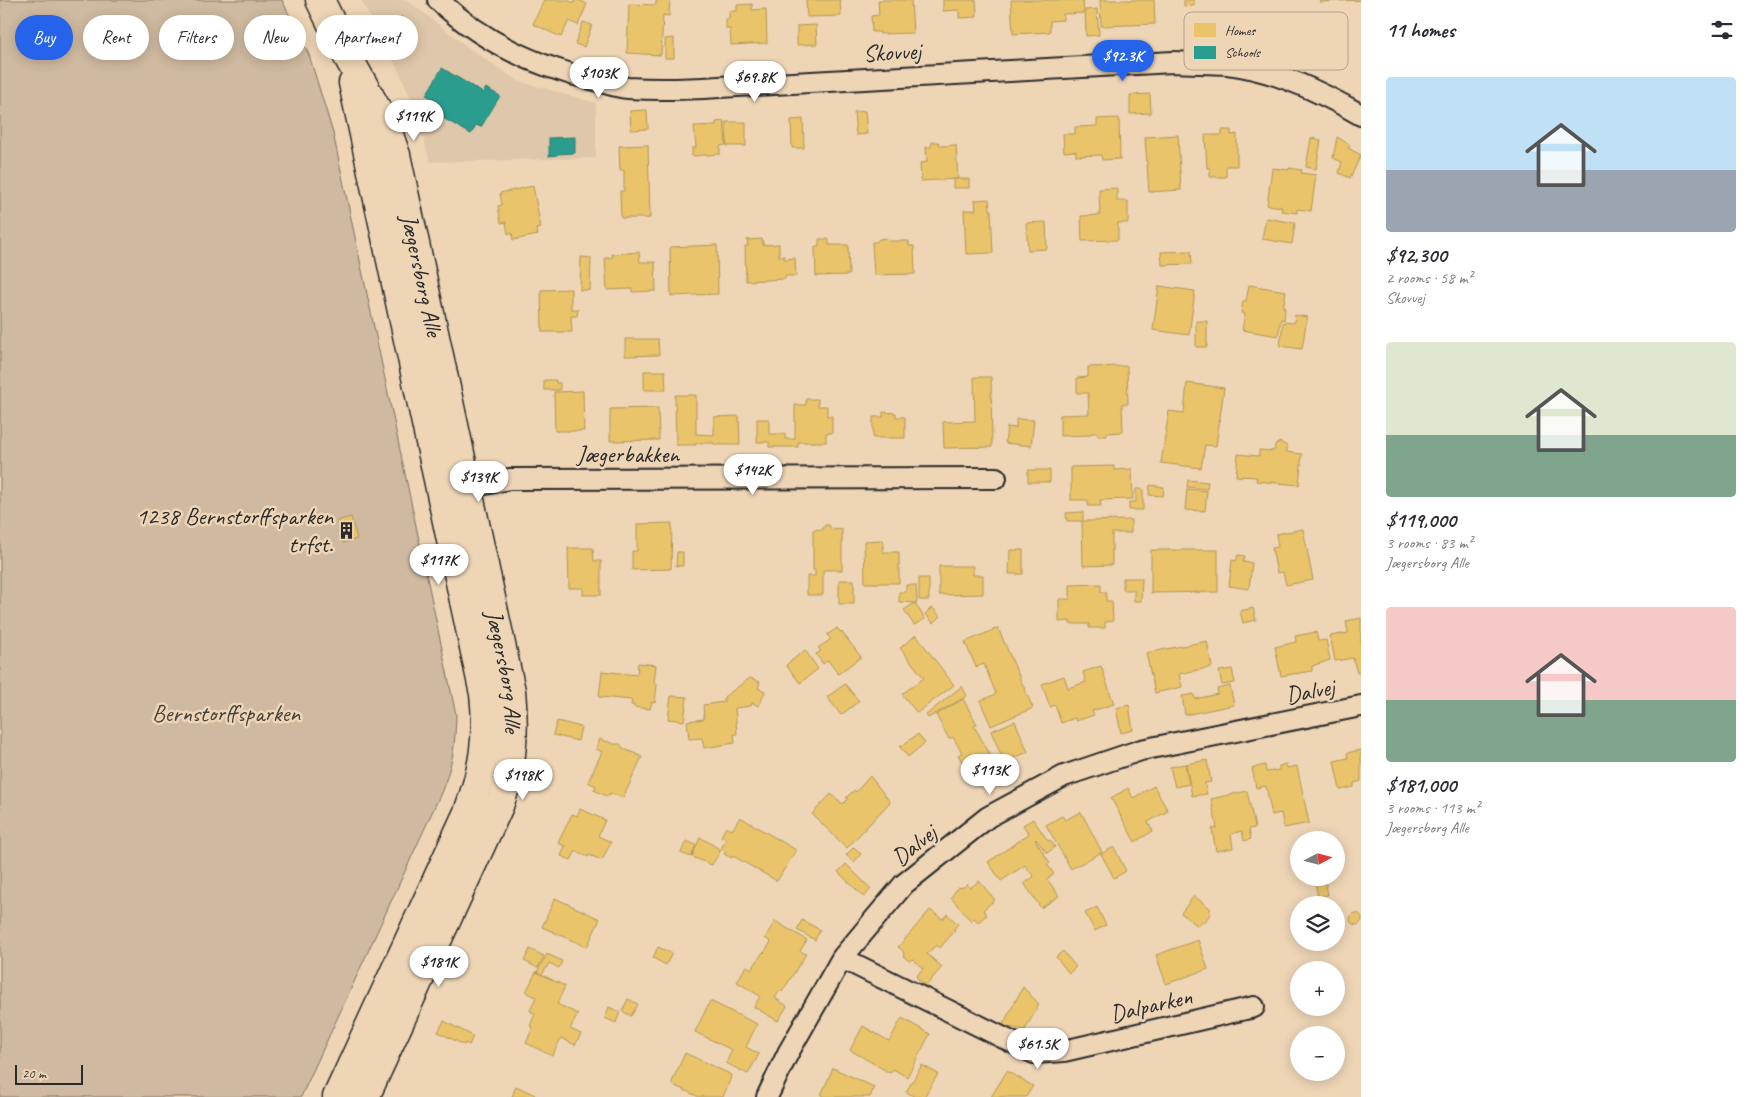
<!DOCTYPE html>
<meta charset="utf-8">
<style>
body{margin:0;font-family:Caveat,sans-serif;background:#f2f2f3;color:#2b2b33;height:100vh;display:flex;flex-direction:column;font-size:19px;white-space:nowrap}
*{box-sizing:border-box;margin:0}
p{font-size:16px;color:#7c7c81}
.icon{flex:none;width:28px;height:28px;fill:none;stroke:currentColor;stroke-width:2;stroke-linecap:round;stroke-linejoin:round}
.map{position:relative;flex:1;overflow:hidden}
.side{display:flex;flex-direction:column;background:#fff;width:400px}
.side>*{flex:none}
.hud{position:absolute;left:15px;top:15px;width:475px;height:45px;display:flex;gap:10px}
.needle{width:32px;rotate:83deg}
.buttons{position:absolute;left:1290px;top:831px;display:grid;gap:10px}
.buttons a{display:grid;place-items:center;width:55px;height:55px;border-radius:50%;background:#fff;box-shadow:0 2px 12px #0003;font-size:25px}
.scale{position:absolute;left:15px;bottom:12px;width:68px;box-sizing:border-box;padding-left:5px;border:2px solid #2b2b2b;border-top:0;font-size:14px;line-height:18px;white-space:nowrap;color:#2b2b2b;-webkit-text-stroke:4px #eed5b6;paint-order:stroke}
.price{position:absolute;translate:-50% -42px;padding:0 11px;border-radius:18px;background:#fff;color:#222;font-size:16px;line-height:32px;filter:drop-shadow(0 1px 2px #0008)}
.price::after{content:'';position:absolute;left:50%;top:30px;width:15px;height:11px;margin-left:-8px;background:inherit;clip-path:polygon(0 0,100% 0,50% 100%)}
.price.selected{background:#2563eb;color:#fff}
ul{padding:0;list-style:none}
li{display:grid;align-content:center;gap:10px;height:265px;padding:0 25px}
li span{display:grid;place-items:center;height:155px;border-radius:5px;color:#555}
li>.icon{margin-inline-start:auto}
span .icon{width:90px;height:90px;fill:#fffc;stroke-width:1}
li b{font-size:21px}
h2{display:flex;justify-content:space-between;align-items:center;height:60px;padding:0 25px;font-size:21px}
.tag{padding:0 18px;border-radius:22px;background:#fff;box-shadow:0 2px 12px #0003;font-size:18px;line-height:45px}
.tag.selected{background:#2563eb;color:#fff}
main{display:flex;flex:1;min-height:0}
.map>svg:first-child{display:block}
.built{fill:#dec7aa}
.green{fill:#cfb9a0;stroke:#7d7266}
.homes{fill:#e9c46a;stroke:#b09657}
.schools{fill:#2a9d8f;stroke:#2a7b71}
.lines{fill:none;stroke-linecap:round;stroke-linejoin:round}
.street-casing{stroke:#2b2b2b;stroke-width:24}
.secondary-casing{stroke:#2b2b2b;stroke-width:31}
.street{stroke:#eed5b6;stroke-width:20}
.secondary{stroke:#eed5b6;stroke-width:28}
.labels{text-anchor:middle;stroke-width:5;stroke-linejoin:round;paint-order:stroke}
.street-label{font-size:24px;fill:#2b2b2b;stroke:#eed5b6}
.poi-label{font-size:24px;fill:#2b2b2b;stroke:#eed5b6;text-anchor:end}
.park-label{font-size:24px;fill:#44403d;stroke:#eed5b6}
.key{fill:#eed5b6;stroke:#b4a28c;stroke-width:1}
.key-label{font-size:14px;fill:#2b2b2b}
</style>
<main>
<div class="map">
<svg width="1361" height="1097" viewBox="0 0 1361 1097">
<rect width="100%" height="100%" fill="#eed5b6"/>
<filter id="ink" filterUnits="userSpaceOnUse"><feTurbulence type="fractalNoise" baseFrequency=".02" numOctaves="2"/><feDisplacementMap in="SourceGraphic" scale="10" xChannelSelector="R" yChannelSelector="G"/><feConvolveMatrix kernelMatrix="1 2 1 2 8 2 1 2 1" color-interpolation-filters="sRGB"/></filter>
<g filter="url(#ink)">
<path class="built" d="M361 0H407L469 48 518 81 596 103V158L430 162 416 110 399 71Z"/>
<path class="green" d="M0 0H282L309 55 333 133 456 715C455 746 453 764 441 793L301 1097H0Z"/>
<path class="homes" d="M544 0H567L574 3 575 0H579L587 4 578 25 569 21 561 37 533 24Z
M656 0H670L669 16 663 15 661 55 627 53 629 4 656 5Z
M806 0H840L841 16 807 17Z
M878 0H911L913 33 880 34V32H872L871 16 879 15Z
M943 0H976L977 17 959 18V10L943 11Z
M1011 0H1083L1084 13 1063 14V20L1050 21V32L1013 34Z
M1100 0H1154L1155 24 1101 26Z
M1184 0H1194V5L1184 6Z
M1320 0H1361L1320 2Z
M752 4V10L766 9 767 43 731 45 730 29H726V19H729V11H737V5Z
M1097 9 1099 35 1086 36 1085 10Z
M583 22 592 25 584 47 575 44Z
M816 25 817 44 797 45V26Z
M674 38V58H665V39Z
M1150 94 1151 113 1130 114V95Z
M647 110 648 129 631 130 630 111Z
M865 111 867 134 856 135 854 112Z
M1119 118 1120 159 1102 160 1101 155 1076 156V151L1064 152 1063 134H1075V127L1097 126V119Z
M803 119 804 148H792L791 120Z
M724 121 726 145 720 146V154L692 156V148H696L694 126 716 125V122Z
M726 122H746V146H727Z
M1222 130H1231V135L1237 134V166H1226V177H1210V168H1207L1205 135H1222Z
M1178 135 1181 190 1149 192 1145 137Z
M1337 137 1350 145 1348 148 1361 155 1350 178 1339 173 1342 162 1333 158Z
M1311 138 1321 140 1316 169 1306 167Z
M932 142H938L941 146 956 145 958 179 921 181 920 163 927 162 926 147H931Z
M648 145 650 218H621L620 191H624V170H620L619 146Z
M1272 168 1289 170V168L1302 170 1301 173 1316 175 1311 211 1297 209V213L1281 211 1282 207 1267 205Z
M953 179H969V188H953Z
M533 186 541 228 536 229 538 235 513 240 512 233 508 234 506 222 501 223 498 206 502 205 500 193Z
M1117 188V201H1128V223H1118V240L1082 241 1081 216 1100 215 1099 189Z
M989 199 990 209H991L993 253 966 254 964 210H976L975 200Z
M1266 218 1295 223 1292 244 1262 239Z
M1046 222 1047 249 1028 250 1026 223Z
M886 238 889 241H909V246H914L915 274 874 275 872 242H876L879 239Z
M762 239 763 245 779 244V256H784V259L795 258 796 276H785V279L746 281 745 246H748L747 240Z
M819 239H829V245H848L849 275 816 276 815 247H819Z
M717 245 718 294 671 296 670 247Z
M1191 251 1192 264 1162 265 1161 252Z
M639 252 640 262H655L656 291 632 292V289L607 290 605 258 613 257 612 254Z
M581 257 591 258 590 290H580Z
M1249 285 1286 291 1283 308H1285L1284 320 1281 319 1278 336 1242 330 1245 314 1241 313 1243 301H1246Z
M1159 286 1195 291 1189 335 1153 330Z
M571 289V309H578L577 316H571L572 332H542L541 290Z
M1295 315 1307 317 1302 349 1280 346 1283 322 1294 323Z
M1196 321H1207V347H1196Z
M625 339H658L659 355 625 356Z
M1127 366 1128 404H1122L1123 432 1107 433V436H1098L1097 433H1090V435L1060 436V415L1089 414 1088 393H1077V378L1088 377V367Z
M644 371H665L666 390H644Z
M974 377H991L992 447 944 448 943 422 975 421Z
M544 380H556V383H560V390H544Z
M1187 383 1224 388 1216 446 1205 445 1201 468 1161 463 1169 411 1184 413Z
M583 391 584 431H555L554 392Z
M675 395H696V434L714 435V417L739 416 740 445H715L714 443H696V445H676Z
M806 399H818V406H827V416H832V433H826V442H798V447H769V442H757V419H769V434H785V439H795V405H806Z
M658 408 659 440 610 441V409Z
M883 412 896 413V417H905V438H873V417H883Z
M1016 419 1034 420 1031 446 1005 443 1007 427 1016 428Z
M1280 442 1287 446V452L1302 454 1299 485 1256 481 1257 477 1236 476 1238 454 1259 456V450L1274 451 1275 445Z
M1114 466V470L1132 469 1133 499 1100 500 1101 506H1088V500H1071V467Z
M1028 470H1050V482H1028Z
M1188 480 1208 482 1207 489 1187 487Z
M1150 485 1164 487 1163 496 1149 495Z
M1136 489H1143V510H1129V502H1136Z
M1187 489 1207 491 1205 511 1185 510Z
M1083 512V521L1131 520V533H1112V565L1083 566 1082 521H1067L1066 513Z
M351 517 357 539 343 543 337 521Z
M672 523 671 569 632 570V551H637V524Z
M825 525H829L832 530 842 529V570H823V595H807V576H815V570H813V530L823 529Z
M1303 529 1313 580 1286 585 1283 572 1277 573 1272 548 1278 547 1276 534Z
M883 540V552H899V583H865L864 541Z
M568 548H593L594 561H601V595H583V588H569Z
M1010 550H1023V574H1009Z
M1151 550H1218V592L1151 593Z
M677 552H683V566H676Z
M1238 555 1245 556 1243 562 1252 563 1249 589 1229 586 1232 560 1236 561Z
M939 566H973V575H983V594L939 595Z
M919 578H929V600H919Z
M1123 578H1142L1141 601H1134V590H1123Z
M839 580H854V604H839Z
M1101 584V592H1106V601H1112L1113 621 1105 622V628H1089V624H1070V621L1059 622V599H1070V585Z
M906 585H916L917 603 899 602V592H906Z
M915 603 925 619 914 625 904 610Z
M932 607 940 616 933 623 925 614Z
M1253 608 1256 620 1243 623 1240 611Z
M1361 618V673H1357L1353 658 1335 661 1330 636 1348 633 1346 621Z
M837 628 840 632 841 631 861 657 838 674 828 660 823 664 816 654 821 651 818 648 831 639 827 635Z
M998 628 1033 708 991 726 980 701 996 694 984 664 976 667 965 642Z
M1316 632 1318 641 1326 640 1330 660 1312 666V671L1281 676 1275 647 1296 642 1295 636Z
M916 635 954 685 917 713 902 694 924 678 900 648Z
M1207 641 1212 667 1179 674 1182 687 1155 693 1146 653Z
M805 650 818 669 800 683 786 665Z
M638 663 656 665 654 683 657 684 655 703 652 702 650 709 634 707V705H631L632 700 599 697 602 671 637 675Z
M1101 666 1114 704 1092 711 1094 715 1076 721 1075 718 1061 723 1055 705 1050 707 1042 684 1064 676 1068 688 1086 682 1083 672Z
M1232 669 1235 683 1222 685 1219 671Z
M750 678 760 682 758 688 765 691 759 706 752 703 751 706 735 708 737 734H734L735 743 704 748 702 738 689 739 687 721 704 719 703 705 724 702V697Z
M845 684 859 701 841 715 827 697Z
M962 686 967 696 928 718 926 715Z
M1230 686 1234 705 1185 715 1182 696 1194 694 1195 699 1218 694 1217 689Z
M671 696 687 697 684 721 668 719Z
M963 699 977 724 974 726 1000 772 979 784 970 767 966 769 958 755 962 753 953 737 949 739 936 715Z
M1129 705 1133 730 1121 733 1116 708Z
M557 721 581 727 578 741 553 735Z
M1015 721 1028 752 1004 762 991 731Z
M918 734 925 743 908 757 900 747Z
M600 739 607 742V741L613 744H620L623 748 642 757 623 798 610 793 608 797 594 790 596 786 588 782 602 752 596 749Z
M1361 750V781L1354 783V787L1340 790 1334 761 1348 758 1347 753Z
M1207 760 1211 782 1205 783 1207 794 1192 796 1186 764Z
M1185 764 1189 784 1175 787 1170 767Z
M1286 764 1287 768 1297 766 1309 823 1284 828 1281 813 1272 815 1266 786 1256 788 1252 768 1265 765 1266 772 1279 770V766Z
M870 776 890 802 847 848 812 814 831 794 843 804 848 799 846 798 854 790 856 792Z
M1154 786 1168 811 1148 822 1153 831 1135 842 1111 798 1128 788 1133 798Z
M1247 791 1255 828 1249 829 1251 839 1244 841 1242 831 1231 834 1233 848 1216 851 1212 829 1217 828 1211 799Z
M580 809 605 820 598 836 611 842 602 860 589 855 588 857 576 851 571 860 561 856 565 846 558 843 572 814 577 816Z
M1081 812 1102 852 1071 869 1046 825 1062 816 1065 820Z
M740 817 796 850 777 881 733 856 732 858 724 854 726 851 721 849 726 839 721 836 726 827 732 830Z
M1033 819 1048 841 1050 840 1055 847 1047 853 1036 839 1035 840 1050 863 1047 864 1054 874 1047 879 1059 896 1041 908 1024 883 1034 877 1025 865 1001 881 988 862 1029 834 1023 825Z
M700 837 721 850 712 865 692 857Z
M686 841 696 845 691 857 681 853Z
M854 847 861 854 854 862 846 855Z
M1114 847 1126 871 1114 878 1101 854Z
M846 864 871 889 864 897 838 872Z
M1325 879 1328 895 1318 897 1315 881Z
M979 881 995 900 983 910 987 915 978 922 974 918 971 921 951 898 957 888 964 887 967 884 970 888Z
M1194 896 1211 909 1209 912 1211 913 1204 923 1202 921 1198 926 1181 913Z
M555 898 600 919 587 947 542 927Z
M1097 907 1106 925 1095 931 1085 913Z
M930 910 943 919 947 914 958 924 954 929 955 930 940 948 936 945 927 954 942 967 926 986 916 977 923 968 913 959 909 961 903 956 904 954 903 951 898 947Z
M1350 919a6 6 0 1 1 12 0a6 6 0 1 1-12 0Z
M802 920 820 930 815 940 797 930Z
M775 921 807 940 800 951 806 954 782 992 780 990 775 998 787 1006 778 1021 754 1007 760 996 737 982 746 966 752 969 763 952 764 953 771 942 765 938Z
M1198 940 1208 969 1166 984 1156 955Z
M658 947 672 953 666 965 653 958Z
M530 949 544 956 538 968 524 961Z
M1063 951 1076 967 1069 973 1056 957Z
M547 954 562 961 559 968 549 963 542 975 537 972Z
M536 972 565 986 557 1004 578 1014 570 1029 581 1034 575 1045 561 1038 552 1056 526 1043 533 1027 530 1026 535 1014 530 1011 536 997 526 992Z
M1023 987 1039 1004 1025 1030 1002 1026Z
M628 999 638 1004 631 1016 622 1011Z
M710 1001 757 1024 746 1047 759 1054 748 1074 726 1063 732 1050 695 1032Z
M609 1007 620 1012 616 1023 605 1018Z
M902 1018 930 1034 907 1077 893 1069 890 1073 850 1050 863 1026 889 1041Z
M444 1021 473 1036 469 1045 465 1043 464 1045 438 1032Z
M685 1053 732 1075 723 1097H699L671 1084Z
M922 1065 938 1074 924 1097H915L906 1092Z
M833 1068 874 1087 870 1097H825L821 1095Z
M1007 1071 1033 1086 1026 1097H991Z
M516 1086 535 1095V1097H512Z"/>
<path class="schools" d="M401 17 405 24 395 30 391 23Z
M407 27 416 41 402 49 394 34Z
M442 68 483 93 486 88 500 96 481 127 476 125 471 134 429 110 435 100 426 95Z
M575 137V153L557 154V155L549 156V138Z"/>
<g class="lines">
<defs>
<path id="street" d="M438 0C482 41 536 67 595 80 605 83 617 87 628 88 658 90 689 89 719 87L1173 62C1191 63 1209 63 1227 64 1274 69 1321 92 1361 115
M456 490 509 479 996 478
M842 958 1034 1053 1064 1051 1254 1007
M767 1097 788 1053 842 958 904 884 988 817 1064 776 1141 750 1361 706"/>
<g id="secondary">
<path id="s1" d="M320 0 348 57 385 124 396 155 511 691C515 730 513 768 499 806L365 1097"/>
<path d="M337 1097 468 812C483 771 489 737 484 694L353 83"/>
</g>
</defs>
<use href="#street" class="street-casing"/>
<use href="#secondary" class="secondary-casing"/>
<use href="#street" class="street"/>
<use href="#secondary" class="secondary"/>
</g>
</g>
<defs>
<symbol id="building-bare" viewBox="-9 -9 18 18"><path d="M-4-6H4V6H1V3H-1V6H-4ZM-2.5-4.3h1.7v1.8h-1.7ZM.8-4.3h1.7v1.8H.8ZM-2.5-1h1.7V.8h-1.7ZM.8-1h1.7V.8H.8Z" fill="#2b2b2b" stroke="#eed5b6" stroke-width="2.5" paint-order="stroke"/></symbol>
</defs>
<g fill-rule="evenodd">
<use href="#building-bare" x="334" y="518" width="25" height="25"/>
</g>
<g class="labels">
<g class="street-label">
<text transform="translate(892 52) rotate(-3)" y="8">Skovvej</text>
<text dy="8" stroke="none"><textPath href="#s1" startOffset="296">Jægersborg Alle</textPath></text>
<text x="628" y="462">Jægerbakken</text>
<text dy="8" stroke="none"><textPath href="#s1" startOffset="701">Jægersborg Alle</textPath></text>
<text transform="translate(1310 691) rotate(-11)" y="8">Dalvej</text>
<text transform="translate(914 845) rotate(-39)" y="8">Dalvej</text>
<text transform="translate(1151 1005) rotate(-13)" y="8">Dalparken</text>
</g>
<g class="poi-label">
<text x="333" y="524">1238 Bernstorffsparken<tspan x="333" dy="28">trfst.</tspan></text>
</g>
<g class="park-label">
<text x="226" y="721">Bernstorffsparken</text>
</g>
</g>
<rect x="1184" y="12" width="164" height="58" rx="8" class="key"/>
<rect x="1194" y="23" width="22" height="14" fill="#e9c46a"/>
<rect x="1194" y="46" width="22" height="13" fill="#2a9d8f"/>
<g class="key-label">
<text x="1225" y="35">Homes</text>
<text x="1225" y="57">Schools</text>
</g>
</svg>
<div class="buttons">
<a><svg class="needle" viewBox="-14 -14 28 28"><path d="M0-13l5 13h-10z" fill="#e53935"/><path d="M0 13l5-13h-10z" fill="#7c7c81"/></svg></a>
<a><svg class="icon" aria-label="layers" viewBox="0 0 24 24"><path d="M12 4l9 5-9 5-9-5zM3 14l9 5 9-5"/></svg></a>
<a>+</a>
<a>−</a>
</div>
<div class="scale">20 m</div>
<b class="price selected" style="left:1123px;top:82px">$92.3K</b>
<b class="price" style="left:599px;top:99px">$103K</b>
<b class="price" style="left:755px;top:103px">$69.8K</b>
<b class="price" style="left:414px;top:142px">$119K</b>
<b class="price" style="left:753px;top:496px">$142K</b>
<b class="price" style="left:479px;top:503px">$139K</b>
<b class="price" style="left:439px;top:586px">$117K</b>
<b class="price" style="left:990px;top:796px">$113K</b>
<b class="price" style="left:523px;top:801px">$198K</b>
<b class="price" style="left:439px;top:988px">$181K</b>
<b class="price" style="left:1038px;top:1070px">$61.5K</b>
<div class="hud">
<a class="tag selected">Buy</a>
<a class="tag">Rent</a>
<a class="tag">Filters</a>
<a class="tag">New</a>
<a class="tag">Apartment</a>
</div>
</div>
<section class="side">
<h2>11 homes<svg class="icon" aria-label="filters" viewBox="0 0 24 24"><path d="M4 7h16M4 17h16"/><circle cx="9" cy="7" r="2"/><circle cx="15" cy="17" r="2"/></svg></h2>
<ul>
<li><span style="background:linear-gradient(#bfe0f5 60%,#9aa5b1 0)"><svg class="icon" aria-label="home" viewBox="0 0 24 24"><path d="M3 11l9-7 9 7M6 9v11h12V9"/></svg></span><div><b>$92,300</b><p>2 rooms · 58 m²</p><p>Skovvej</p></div></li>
<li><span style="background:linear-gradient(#dfe7d0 60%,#7fa58c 0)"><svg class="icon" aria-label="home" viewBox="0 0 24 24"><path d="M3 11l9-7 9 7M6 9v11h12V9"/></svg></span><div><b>$119,000</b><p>3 rooms · 83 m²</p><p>Jægersborg Alle</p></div></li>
<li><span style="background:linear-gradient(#f6c9c9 60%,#7fa58c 0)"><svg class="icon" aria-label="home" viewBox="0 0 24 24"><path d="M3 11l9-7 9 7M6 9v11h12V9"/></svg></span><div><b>$181,000</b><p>3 rooms · 113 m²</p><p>Jægersborg Alle</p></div></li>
</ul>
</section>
</main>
